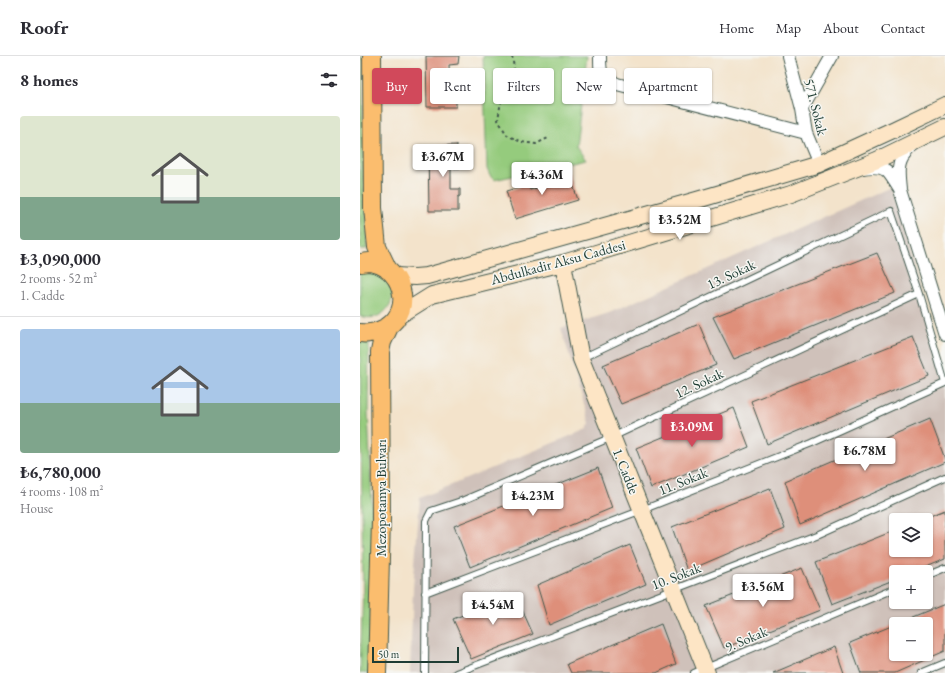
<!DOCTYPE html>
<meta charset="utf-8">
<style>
body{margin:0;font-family:"EB Garamond",serif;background:#f7f7f7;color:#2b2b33;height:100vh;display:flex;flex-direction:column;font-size:15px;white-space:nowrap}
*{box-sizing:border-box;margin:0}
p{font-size:13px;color:#7c7c81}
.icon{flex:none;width:22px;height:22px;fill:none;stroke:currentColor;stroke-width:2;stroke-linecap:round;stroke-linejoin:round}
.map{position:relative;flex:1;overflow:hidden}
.sheet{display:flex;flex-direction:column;background:#fff;width:360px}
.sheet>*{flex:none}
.hud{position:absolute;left:12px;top:12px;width:380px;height:36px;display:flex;gap:8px}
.fabs{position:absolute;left:529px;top:457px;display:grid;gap:8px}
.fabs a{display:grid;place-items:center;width:44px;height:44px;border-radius:4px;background:#fff;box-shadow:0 1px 3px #0004;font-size:20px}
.scale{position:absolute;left:12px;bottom:10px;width:87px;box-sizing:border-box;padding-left:4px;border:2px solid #1f3d34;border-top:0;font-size:11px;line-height:14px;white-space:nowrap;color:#1f3d34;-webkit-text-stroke:3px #f6f6f2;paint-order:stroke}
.price{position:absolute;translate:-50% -34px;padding:0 9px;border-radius:4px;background:#fff;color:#222;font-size:13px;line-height:26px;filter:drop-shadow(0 1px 2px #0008)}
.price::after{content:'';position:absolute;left:50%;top:24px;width:12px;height:9px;margin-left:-6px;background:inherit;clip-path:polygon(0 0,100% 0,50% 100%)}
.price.selected{background:#d1495b;color:#fff}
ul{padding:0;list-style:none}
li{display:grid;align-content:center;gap:8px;height:212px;padding:0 20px}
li+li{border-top:1px solid #e1e1e2}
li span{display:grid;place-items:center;height:124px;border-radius:4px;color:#555}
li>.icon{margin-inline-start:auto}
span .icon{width:72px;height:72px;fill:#fffc;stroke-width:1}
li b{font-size:17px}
h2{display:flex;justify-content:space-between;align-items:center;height:48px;padding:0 20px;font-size:17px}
.pill{padding:0 14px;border-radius:4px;background:#fff;box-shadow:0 1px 3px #0004;font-size:14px;line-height:36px}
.pill.selected{background:#d1495b;color:#fff}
header{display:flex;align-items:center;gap:24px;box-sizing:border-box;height:56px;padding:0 20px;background:#fff;border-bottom:1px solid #e1e1e2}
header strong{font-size:19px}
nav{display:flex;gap:22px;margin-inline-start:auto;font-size:14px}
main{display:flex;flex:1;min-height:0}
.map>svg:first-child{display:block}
.industrial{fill:#cfc1ba;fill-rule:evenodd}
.green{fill:#95cb7d;stroke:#5a8458}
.building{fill:#de8f7a;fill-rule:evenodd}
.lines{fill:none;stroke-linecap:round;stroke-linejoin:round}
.lane-casing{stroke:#3f564b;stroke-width:8}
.street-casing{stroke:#3f564b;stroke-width:14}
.secondary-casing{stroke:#3f564b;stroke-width:18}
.primary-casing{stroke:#3f564b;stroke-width:20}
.path{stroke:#3f564b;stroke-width:2;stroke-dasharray:3 3;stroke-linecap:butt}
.lane{stroke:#fff;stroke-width:6}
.street{stroke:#fff;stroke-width:12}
.secondary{stroke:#fde5c5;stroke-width:16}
.primary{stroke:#fbbd6e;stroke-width:18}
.labels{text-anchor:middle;stroke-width:3;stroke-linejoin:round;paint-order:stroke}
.street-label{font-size:14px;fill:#1f3d34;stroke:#f6f6f2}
</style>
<header>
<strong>Roofr</strong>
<nav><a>Home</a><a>Map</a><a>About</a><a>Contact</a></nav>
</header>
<main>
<section class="sheet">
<h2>8 homes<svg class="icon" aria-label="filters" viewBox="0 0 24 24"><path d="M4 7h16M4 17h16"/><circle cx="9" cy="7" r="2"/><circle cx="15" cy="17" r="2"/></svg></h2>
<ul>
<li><span style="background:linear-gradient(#dfe7d0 65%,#7fa58c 0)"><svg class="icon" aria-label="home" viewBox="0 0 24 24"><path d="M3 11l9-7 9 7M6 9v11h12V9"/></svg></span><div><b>₺3,090,000</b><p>2 rooms · 52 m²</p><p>1. Cadde</p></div></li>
<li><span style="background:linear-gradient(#a9c7e8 60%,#7fa58c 0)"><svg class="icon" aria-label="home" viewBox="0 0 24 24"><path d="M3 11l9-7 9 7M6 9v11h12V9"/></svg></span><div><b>₺6,780,000</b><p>4 rooms · 108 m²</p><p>House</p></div></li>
</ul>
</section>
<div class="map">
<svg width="585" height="617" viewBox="0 0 585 617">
<rect width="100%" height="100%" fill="#f6f6f2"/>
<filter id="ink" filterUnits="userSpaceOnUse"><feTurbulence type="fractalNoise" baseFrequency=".025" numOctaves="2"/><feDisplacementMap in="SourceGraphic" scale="8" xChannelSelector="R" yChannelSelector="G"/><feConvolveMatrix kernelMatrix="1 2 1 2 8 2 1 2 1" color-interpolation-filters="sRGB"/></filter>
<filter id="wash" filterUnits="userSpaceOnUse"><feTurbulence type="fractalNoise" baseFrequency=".012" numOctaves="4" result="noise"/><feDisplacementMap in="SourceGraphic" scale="16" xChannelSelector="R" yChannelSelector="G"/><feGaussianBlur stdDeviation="0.9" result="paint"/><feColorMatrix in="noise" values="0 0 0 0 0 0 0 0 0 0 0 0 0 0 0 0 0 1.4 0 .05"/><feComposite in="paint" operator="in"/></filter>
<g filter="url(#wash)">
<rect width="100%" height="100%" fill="#f3e3cb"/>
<path class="industrial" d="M531 131 561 236 585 311V617H50L53 532 60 442 227 373 230 367 201 272 249 257ZM536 464H566V494H536ZM536 516H566V546H536ZM536 568H566V598H536Z"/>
<path class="green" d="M0 0H2L4 122 7 193H0Z
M123 0H227L216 90 226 104 134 124 130 120 127 113Z
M10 215C49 224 31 271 0 260V217Z
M0 286H9L8 356 13 474 9 617H0L3 534Z"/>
<g id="blocks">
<path class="building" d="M66 0H99L98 8 89 9 90 29H98V36L96 37V51H67Z
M97 89V103H101L100 112H91V133H100V140L98 141V155H69L68 90Z
M209 117 218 144 155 163 146 135 160 131 159 127 167 126 170 134 190 128 188 120 194 118 196 121Z
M517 197 535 237 374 303 353 261Z
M339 268 356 309 261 348 243 309Z
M553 281 569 320 407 388 391 345Z
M374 352 389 391 291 432 276 392Z
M570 363 585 403V406L440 469 425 425Z
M238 412 252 452 110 511 94 470Z
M410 432 425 473 327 515 312 471Z
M585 454V503L553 516H536V523L472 548 456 506 536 474V494H566V464H560Z
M270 489 286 528 189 569 177 529Z
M442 512 460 554 364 592 346 550Z
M155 538 173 578 111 603 93 563Z
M585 548V595L535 617H501L490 587ZM536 568H566V598H536Z
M301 568 316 608 296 617H211L207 608Z
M474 591 483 617H413Z"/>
</g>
</g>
<g filter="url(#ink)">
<use href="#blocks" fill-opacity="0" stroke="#3f564b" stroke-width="1"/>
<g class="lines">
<defs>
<path id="lane" d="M222 302 531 155 559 238 585 327
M566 520 585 512
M65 537 282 454 452 387 585 327
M65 617 66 465 71 455 104 444 252 381 559 238
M96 617 459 478 585 421
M334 617 536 532
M561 617 585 607"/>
<path id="street" d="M240 0C240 18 240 20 257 28L446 77
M428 0 442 53 446 77 459 108
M442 53 472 0
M502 112C509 111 521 110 527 115 531 119 537 129 540 134 539 122 536 108 545 98 547 94 551 91 554 88
M540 134 585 278"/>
<path id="secondary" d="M203 207 221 303 347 617
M35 220 55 221 67 220 337 144 459 108 535 73 585 49
M37 261 72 239 203 207 431 138 517 104 585 71"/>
<path id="primary" d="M12 0 13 152 17 191 28 214
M0 207C3 207 6 206 9 206 42 209 55 253 27 271 21 274 16 277 9 277 6 278 3 277 0 277
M17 617 21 463 20 296 22 286 30 269"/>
</defs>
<use href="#lane" class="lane-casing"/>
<use href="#street" class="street-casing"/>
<use href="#secondary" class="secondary-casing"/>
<use href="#primary" class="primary-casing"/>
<path class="path" d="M152 0 154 12V21L143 38 140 51 138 64 147 79 161 86 176 88 188 82"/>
<use href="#lane" class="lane"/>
<use href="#street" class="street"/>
<use href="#secondary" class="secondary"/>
<use href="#primary" class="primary"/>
</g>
</g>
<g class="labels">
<g class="street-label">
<text transform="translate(456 51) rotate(76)" y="5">571. Sokak</text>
<text transform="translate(198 206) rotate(-15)" y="5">Abdulkadir Aksu Caddesi</text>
<text transform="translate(371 218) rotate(-25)" y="5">13. Sokak</text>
<text transform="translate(339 327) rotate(-25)" y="5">12. Sokak</text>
<text transform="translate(266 415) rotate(68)" y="5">1. Cadde</text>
<text transform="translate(323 425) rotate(-22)" y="5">11. Sokak</text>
<text transform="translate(21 442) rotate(-90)" y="5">Mezopotamya Bulvarı</text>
<text transform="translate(316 520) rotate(-21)" y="5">10. Sokak</text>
<text transform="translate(386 583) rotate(-23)" y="5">9. Sokak</text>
</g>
</g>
</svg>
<div class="fabs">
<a><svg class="icon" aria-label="layers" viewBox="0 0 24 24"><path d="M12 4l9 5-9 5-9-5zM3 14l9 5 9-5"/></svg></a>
<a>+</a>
<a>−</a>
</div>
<div class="scale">50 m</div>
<b class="price" style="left:83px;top:122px">₺3.67M</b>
<b class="price" style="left:182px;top:140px">₺4.36M</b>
<b class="price" style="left:320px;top:185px">₺3.52M</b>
<b class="price selected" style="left:332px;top:392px">₺3.09M</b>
<b class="price" style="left:505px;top:416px">₺6.78M</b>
<b class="price" style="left:173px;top:461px">₺4.23M</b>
<b class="price" style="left:403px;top:552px">₺3.56M</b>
<b class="price" style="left:133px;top:570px">₺4.54M</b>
<div class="hud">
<a class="pill selected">Buy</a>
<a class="pill">Rent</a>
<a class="pill">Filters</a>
<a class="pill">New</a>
<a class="pill">Apartment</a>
</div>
</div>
</main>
